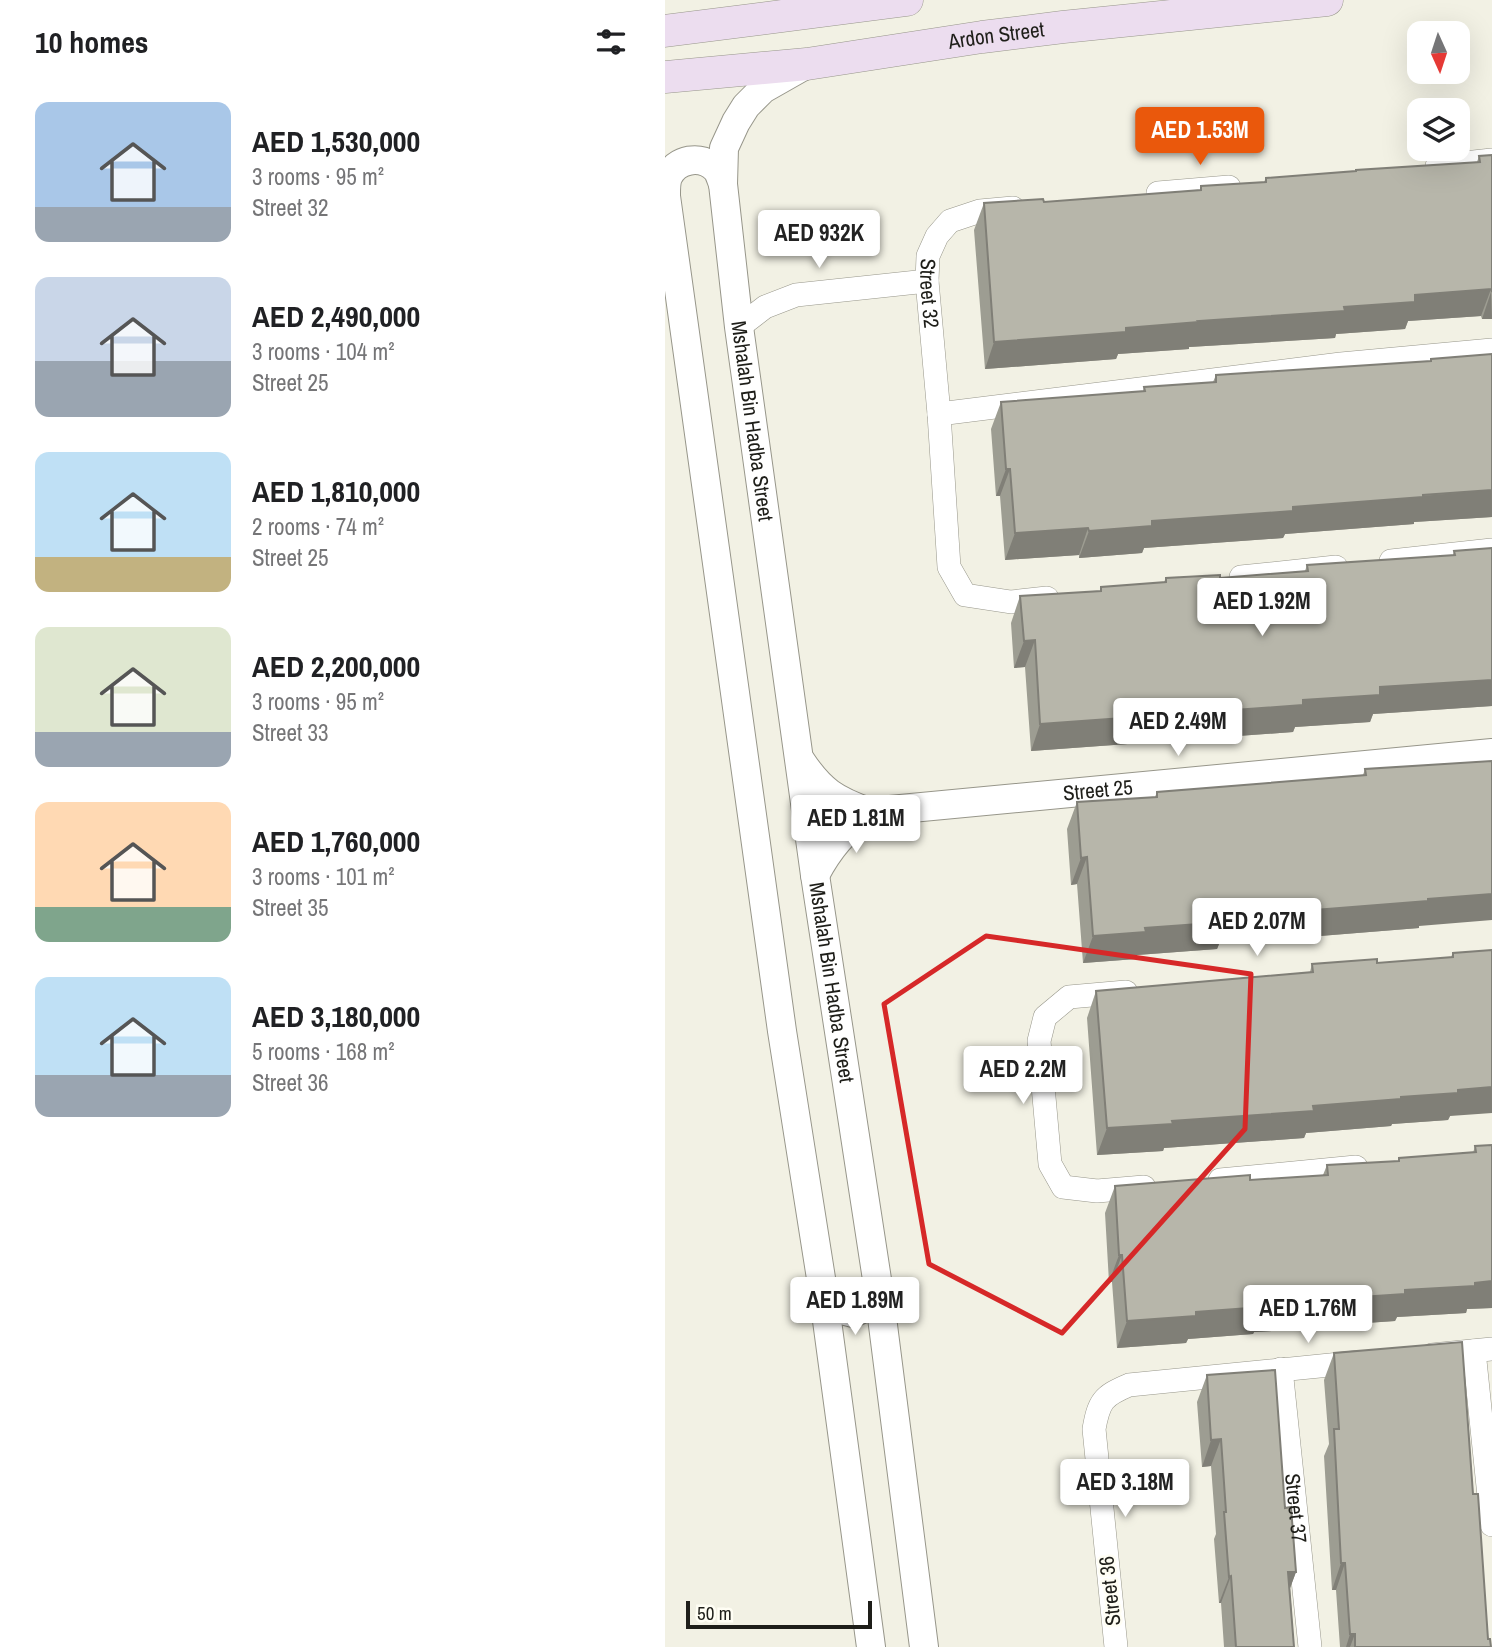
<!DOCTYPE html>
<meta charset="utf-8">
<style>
body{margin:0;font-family:"Archivo Narrow",sans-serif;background:#f2f2f2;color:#202124;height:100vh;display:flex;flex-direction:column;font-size:26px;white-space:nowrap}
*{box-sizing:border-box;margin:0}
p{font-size:23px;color:#757577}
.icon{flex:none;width:38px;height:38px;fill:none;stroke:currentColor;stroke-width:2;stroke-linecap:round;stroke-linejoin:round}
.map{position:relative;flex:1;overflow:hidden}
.drawer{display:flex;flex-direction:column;background:#fff;width:665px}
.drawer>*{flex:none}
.needle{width:46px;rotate:177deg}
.fabs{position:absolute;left:742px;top:21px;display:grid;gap:14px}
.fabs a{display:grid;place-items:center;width:63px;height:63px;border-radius:14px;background:#fff;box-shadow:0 7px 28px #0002;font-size:35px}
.scale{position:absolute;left:21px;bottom:18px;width:186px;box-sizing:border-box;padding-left:7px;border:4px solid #1e1e19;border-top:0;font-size:19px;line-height:24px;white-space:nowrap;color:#1e1e19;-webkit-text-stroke:5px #fffef4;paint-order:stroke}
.price{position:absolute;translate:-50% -60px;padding:0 16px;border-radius:7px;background:#fff;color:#222;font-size:23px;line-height:46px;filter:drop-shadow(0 2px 4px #0008)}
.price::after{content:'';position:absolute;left:50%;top:42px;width:21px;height:16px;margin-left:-10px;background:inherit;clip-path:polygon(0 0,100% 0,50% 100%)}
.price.on{background:#ea580c;color:#fff}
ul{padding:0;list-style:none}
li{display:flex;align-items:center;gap:21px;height:175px;padding:0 35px}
li span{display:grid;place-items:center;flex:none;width:196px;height:140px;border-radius:14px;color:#555}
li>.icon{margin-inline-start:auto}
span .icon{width:84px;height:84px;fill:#fffc;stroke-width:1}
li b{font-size:30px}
h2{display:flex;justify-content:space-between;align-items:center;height:84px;padding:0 35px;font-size:30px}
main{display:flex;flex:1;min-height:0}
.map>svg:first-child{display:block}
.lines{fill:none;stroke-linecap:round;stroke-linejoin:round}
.minor-casing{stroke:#97968a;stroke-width:24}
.tertiary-casing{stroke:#97968a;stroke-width:30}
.secondary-casing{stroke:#97968a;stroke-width:33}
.minor{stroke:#fff;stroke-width:23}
.tertiary{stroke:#fff;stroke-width:28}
.secondary{stroke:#ecddef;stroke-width:32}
.wall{fill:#9d9d92}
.shaded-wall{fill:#807f77}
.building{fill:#b7b6aa;stroke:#807f77;stroke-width:2}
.marked{fill:none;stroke:#d62828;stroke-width:5;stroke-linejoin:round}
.labels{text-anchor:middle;stroke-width:5;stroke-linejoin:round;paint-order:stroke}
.street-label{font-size:21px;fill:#1e1e19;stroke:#fffef4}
</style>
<main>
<section class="drawer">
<h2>10 homes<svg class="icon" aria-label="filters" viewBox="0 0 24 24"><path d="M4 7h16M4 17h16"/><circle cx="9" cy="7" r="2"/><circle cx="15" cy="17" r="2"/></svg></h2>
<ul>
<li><span style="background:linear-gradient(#a9c7e8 75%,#9aa5b1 0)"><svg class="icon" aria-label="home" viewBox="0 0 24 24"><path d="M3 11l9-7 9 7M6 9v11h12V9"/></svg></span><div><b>AED 1,530,000</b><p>3 rooms · 95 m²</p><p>Street 32</p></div></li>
<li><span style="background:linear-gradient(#c9d6e8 60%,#9aa5b1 0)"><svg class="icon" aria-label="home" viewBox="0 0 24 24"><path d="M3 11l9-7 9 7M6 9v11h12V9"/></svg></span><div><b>AED 2,490,000</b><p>3 rooms · 104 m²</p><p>Street 25</p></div></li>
<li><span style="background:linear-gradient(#bfe0f5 75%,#c2b280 0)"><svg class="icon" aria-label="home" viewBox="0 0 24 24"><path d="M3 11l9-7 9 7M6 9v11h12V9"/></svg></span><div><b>AED 1,810,000</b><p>2 rooms · 74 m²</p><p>Street 25</p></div></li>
<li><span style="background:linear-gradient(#dfe7d0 75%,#9aa5b1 0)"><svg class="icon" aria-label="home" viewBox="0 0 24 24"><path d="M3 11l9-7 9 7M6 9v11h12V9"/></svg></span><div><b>AED 2,200,000</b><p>3 rooms · 95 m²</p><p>Street 33</p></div></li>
<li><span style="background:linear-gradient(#ffd9b3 75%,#7fa58c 0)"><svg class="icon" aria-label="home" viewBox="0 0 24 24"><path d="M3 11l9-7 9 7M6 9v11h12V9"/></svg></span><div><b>AED 1,760,000</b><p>3 rooms · 101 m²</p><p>Street 35</p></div></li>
<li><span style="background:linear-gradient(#bfe0f5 70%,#9aa5b1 0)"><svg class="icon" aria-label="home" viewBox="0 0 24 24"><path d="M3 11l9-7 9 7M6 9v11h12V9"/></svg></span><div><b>AED 3,180,000</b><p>5 rooms · 168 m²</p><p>Street 36</p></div></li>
</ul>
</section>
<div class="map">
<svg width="827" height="1647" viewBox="0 0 827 1647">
<rect width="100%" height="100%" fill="#f2f1e4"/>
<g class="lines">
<defs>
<g id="minor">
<path d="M772 166 827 160"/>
<path d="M493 193 564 187"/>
<path id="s1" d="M348 208 315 211 285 221 272 236 263 256 262 281 274 414 284 567 300 595 346 602 382 598"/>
<path d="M74 327 100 307 131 295 262 281"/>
<path d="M274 414 676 364 827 350"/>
<path d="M726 561 827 550"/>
<path d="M576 577 671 567"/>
<path d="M461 992 404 997 380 1017 374 1041 385 1164 398 1187 432 1191 479 1187"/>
<path d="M555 1180 691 1167"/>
<path d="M809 1351 827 1525"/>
<path d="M767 1355 827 1349"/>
<path id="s2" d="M616 1369 645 1647"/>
<path d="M451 1647 429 1429C434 1401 438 1396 464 1385L695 1362"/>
</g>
<g id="tertiary">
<path id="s3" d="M142 64 98 89 81 106 71 122 59 148 58 184 74 327 150 875 213 1286 259 1647"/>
<path d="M0 189 117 1031 158 1291 206 1647"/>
<path d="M1 194C1 189 1 182 3 177 11 159 36 154 51 169 54 172 56 179 58 184"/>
<path id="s4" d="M136 761C156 791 170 800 204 812L827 753"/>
<path d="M150 875C164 848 180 830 204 812"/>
<path d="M158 1291 169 1308 188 1313 206 1305 213 1286"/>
</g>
<g id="secondary">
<path d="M0 31 242 0"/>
<path id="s5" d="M0 77 142 64 317 37 398 27 662 0"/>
</g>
</defs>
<use href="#minor" class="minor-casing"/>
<use href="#tertiary" class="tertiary-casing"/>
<use href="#secondary" class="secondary-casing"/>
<use href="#minor" class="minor"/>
<use href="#tertiary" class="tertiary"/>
<use href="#secondary" class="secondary"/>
</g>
<path class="wall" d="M827 155V319H817L816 316 743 321 740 329 671 334 670 338 524 347V349L453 354 451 359 320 369 309 230 319 203 379 202 535 190 536 186 599 182 601 178 691 171V170L812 162 814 156Z
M827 354V517L749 522V524L620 534 618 538 479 548 477 553 414 558V555L340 560 335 496H331L326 429 336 402 478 391 479 387 548 382 551 375 765 361 766 359Z
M827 548V706L708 714 705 722 630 727 628 732 366 751 360 667 349 668 346 623 355 596 435 591 436 587 499 582 501 578H555L640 571 642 565 788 555 789 551Z
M700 769 754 926V928L554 944 552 949 472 955 471 959 418 963 412 884 406 885 402 829 412 802 490 797 492 792 698 775Z
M788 953 785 1116 783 1120 727 1124 726 1126 641 1133 639 1138 499 1148 498 1151 432 1155 422 1018 431 991 645 972 647 964 712 963 786 957Z
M827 1145V1308L802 1309 801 1313 732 1317 730 1321 643 1327V1329L589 1332 588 1334 523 1339 521 1343 452 1348 447 1282H444L440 1213 450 1186 585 1180 658 1175 662 1165 733 1161 734 1158 808 1153 810 1146Z
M669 1353 808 1494 823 1639 826 1647H675L671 1590H667L659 1456 664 1444 659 1380Z
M542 1375 620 1508 631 1572 625 1588 629 1647H559L556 1603H554L549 1539 551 1534 546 1466 537 1467 532 1402Z"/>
<path class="shaded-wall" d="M826 289 816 316 743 321 740 329 671 334 670 338 524 347V349L453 354 451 359 320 369 329 342 461 328 679 307 750 295Z
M826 292 827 319H817Z
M341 469H345L335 496H331Z
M827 490V517L749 522V524L620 534 618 538 479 548 477 553 414 558 424 531 487 521 628 507Z
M423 528 414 555 340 560 350 533Z
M370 640 360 667 349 668 359 641Z
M827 680V706L708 714 705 722 630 727 628 732 366 751 375 724 638 700 715 687Z
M422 857 412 884 406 885 416 858Z
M827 894V920L754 926V928L554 944 552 949 472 955 471 959 418 963 428 936 562 917 763 899Z
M827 1087V1113L785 1116 783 1120 727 1124 726 1126 641 1133 639 1138 499 1148 498 1151 432 1155 442 1128 793 1090Z
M454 1255H457L447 1282H444Z
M827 1281V1308L802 1309 801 1313 732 1317 730 1321 643 1327V1329L589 1332 588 1334 523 1339 521 1343 452 1348 462 1321 531 1312Z
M556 1439 546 1466 537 1467 546 1440Z
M676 1563H680L671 1590H667Z
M623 1572H631L621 1599Z
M566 1576 556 1603H554L564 1577Z
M685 1634H690L685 1647H681Z"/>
<path class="building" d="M827 155V292L826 289 750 295V302L679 307 680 311 533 321 534 322 461 328V332L329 342 319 203 378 199 379 202 536 190V186L601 182V178L691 171V170L815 162 814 156Z
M827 354V490L758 495V497L628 507V511L487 521V526L424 531 423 528 350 533 345 469H341L336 402 480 391 479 387 551 382V375L766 361V359Z
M827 548V680L715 687V695L638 700V705L375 724 370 640 359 641 355 596 436 591V587L501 582V578L555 575V578L643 571 642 565 790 555 789 551Z
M827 761V894L763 899V901L562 917V922L480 928 481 932 428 936 422 857 416 858 412 802 492 797V792L701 775 700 769Z
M827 950V1087L793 1090V1093L736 1097V1099L648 1106 649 1111 507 1121 508 1124 442 1128 431 991 648 972 647 964 712 959V963L788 957V953Z
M827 1145V1281L810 1283V1286L740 1290V1294L652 1300 653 1302 598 1305V1307L531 1312V1316L462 1321 457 1255H454L450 1186 585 1175V1180L663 1175 662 1165 734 1161V1158L811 1152 810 1146Z
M797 1342 808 1494H813L823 1639H825L826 1647H690V1634H685L680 1563H676L669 1429H674L669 1353Z
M610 1370 620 1508 626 1507 631 1572H623L629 1647H571L566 1576 564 1577 559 1512H561L556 1439 546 1440 542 1375Z"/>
<path class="marked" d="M321 936 586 974 580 1129 397 1333 264 1264 219 1004Z"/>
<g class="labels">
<g class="street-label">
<text dy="7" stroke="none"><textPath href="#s5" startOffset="334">Ardon Street</textPath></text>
<text dy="7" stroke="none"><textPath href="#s1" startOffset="144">Street 32</textPath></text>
<text dy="7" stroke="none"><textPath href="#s3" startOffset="397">Mshalah Bin Hadba Street</textPath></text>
<text dy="7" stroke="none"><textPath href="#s4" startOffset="317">Street 25</textPath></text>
<text dy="7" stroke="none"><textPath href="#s3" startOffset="964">Mshalah Bin Hadba Street</textPath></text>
<text dy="7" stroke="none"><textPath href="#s2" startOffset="140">Street 37</textPath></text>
<text transform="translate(445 1591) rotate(-96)" y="7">Street 36</text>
</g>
</g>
</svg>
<div class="fabs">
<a><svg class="needle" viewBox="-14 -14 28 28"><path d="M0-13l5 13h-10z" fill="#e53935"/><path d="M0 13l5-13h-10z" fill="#757577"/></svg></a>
<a><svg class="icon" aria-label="layers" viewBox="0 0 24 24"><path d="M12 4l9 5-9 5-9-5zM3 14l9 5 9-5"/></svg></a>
</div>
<div class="scale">50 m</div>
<b class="price on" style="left:535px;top:167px">AED 1.53M</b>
<b class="price" style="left:154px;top:270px">AED 932K</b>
<b class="price" style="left:597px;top:638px">AED 1.92M</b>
<b class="price" style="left:513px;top:758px">AED 2.49M</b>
<b class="price" style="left:191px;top:855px">AED 1.81M</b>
<b class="price" style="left:592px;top:958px">AED 2.07M</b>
<b class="price" style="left:358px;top:1106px">AED 2.2M</b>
<b class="price" style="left:190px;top:1337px">AED 1.89M</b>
<b class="price" style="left:643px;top:1345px">AED 1.76M</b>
<b class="price" style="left:460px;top:1519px">AED 3.18M</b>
</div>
</main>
